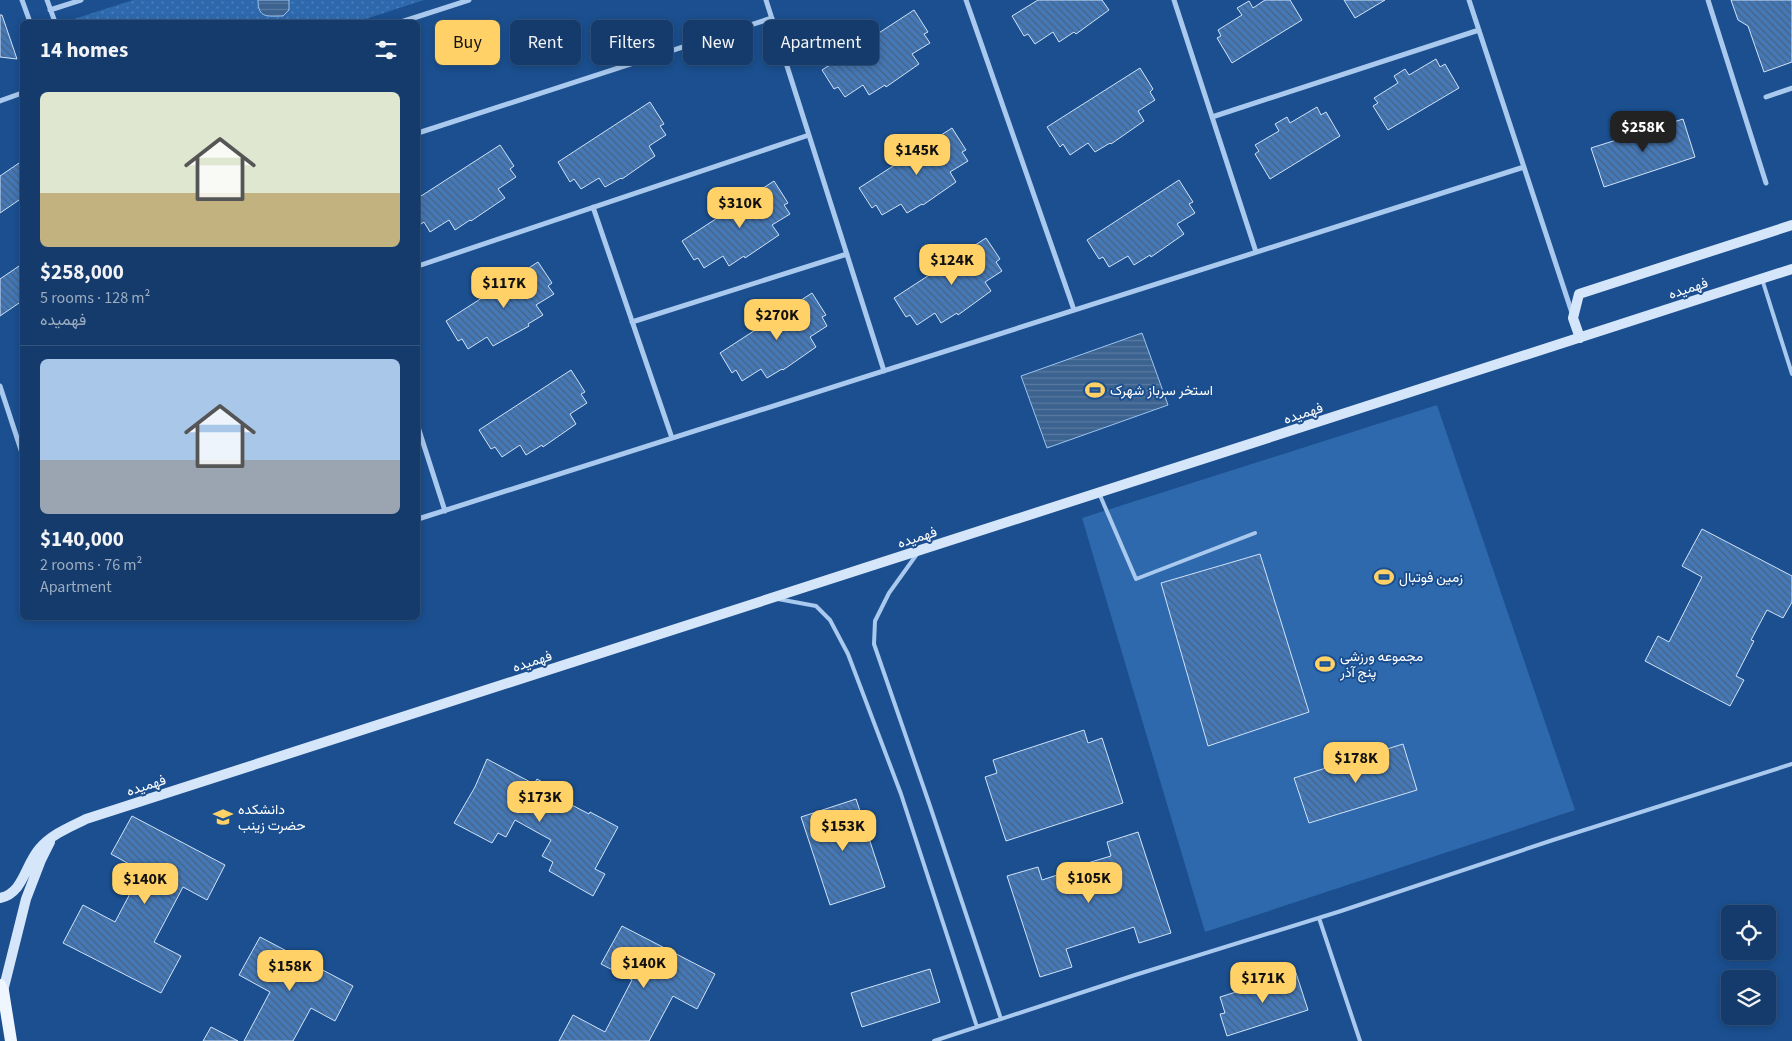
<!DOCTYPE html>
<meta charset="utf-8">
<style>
body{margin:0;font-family:"Source Sans 3",Vazirmatn,sans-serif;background:#1d4271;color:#f1f3f6;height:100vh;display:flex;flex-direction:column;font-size:19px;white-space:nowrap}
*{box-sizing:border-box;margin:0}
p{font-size:16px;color:#9dadc1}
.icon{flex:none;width:28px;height:28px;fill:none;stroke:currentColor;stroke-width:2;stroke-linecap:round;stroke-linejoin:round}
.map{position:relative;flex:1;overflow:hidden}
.details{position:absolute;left:20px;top:20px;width:400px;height:600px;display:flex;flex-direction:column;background:#143b6b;border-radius:8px;box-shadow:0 2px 8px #0003,0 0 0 1px #33557e}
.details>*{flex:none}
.banner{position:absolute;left:435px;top:20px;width:475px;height:45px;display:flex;gap:10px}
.buttons{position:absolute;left:1721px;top:905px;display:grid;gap:10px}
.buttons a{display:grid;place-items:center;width:55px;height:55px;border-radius:8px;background:#143b6b;box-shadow:0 2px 8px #0003,0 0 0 1px #33557e;font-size:25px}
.price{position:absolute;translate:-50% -42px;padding:0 11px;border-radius:10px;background:#ffd166;color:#111;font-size:16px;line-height:32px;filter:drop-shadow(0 1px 2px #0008)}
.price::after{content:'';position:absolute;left:50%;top:30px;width:15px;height:11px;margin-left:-8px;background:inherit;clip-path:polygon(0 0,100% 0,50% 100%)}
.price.selected{background:#222;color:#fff}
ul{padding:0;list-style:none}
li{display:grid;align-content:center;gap:10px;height:265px;padding:0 20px}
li+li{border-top:1px solid #33557e}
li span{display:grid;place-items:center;height:155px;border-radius:8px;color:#555}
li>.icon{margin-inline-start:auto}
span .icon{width:90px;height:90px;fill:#fffc;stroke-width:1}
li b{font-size:21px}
h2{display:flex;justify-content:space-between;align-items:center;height:60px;padding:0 20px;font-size:21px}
.pill{padding:0 18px;border-radius:8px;background:#143b6b;box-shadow:0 2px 8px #0003,0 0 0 1px #33557e;font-size:18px;line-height:45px}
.pill.selected{background:#ffd166;color:#111}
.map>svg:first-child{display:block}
.green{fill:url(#green-dots)}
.pitch{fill:#2e69ad}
.water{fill:url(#water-rules);stroke:#9cc4f0}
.building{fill:url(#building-back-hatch);stroke:#cfe3fa}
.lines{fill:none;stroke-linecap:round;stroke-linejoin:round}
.lane{stroke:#a9c9ee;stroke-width:4}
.street{stroke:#a9c9ee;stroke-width:5}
.secondary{stroke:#d6e6fa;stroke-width:10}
.primary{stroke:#f0f6ff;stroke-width:12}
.labels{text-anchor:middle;stroke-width:4;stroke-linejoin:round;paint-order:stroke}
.street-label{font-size:14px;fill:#fff;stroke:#1b4f8f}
.poi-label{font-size:14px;fill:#fff;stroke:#1b4f8f;text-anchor:start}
</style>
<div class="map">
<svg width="1792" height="1041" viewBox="0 0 1792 1041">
<defs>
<pattern id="green-dots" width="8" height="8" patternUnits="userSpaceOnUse" patternTransform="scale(1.25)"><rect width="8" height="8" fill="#2e69ad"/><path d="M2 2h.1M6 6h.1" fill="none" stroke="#4d80b9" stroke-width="1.8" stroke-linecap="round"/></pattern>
<pattern id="water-rules" width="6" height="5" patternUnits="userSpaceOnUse" patternTransform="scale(1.25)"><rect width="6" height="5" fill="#3c6290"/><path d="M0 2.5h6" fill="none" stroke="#597aa1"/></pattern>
<pattern id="building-back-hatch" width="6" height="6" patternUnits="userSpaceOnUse" patternTransform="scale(1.25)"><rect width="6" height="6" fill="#4478b7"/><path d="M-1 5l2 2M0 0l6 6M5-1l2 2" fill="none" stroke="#486282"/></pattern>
</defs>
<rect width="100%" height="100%" fill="#1b4f8f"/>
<path class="green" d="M133 0H424L356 22H73L74 19Z"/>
<path class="pitch" d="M1437 405 1575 810 1205 932 1082 518Z"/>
<path class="water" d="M258 0H289V10L283 16C268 16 258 19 258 0Z
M1142 333 1168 405 1047 448 1021 376Z"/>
<path class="building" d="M1038 0H1102L1109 10 1076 34 1074 32 1059 42 1053 32 1035 44 1028 34 1024 36 1012 16Z
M1265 0H1290L1302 20 1232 63 1217 38 1221 36 1218 30 1242 15 1237 8 1249 1 1253 8Z
M1344 0H1385L1355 18Z
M1731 0H1792V62L1764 72 1748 26 1738 20Z
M914 10 928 32 924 34 930 43 912 54 919 64 886 87 885 85 869 95 863 85 845 97 838 87 834 89 822 70Z
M0 15H2L17 59 0 57Z
M1436 59 1440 67 1445 64 1459 88 1388 130 1373 106 1378 103 1374 98 1398 83 1394 76 1405 69 1409 75Z
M1140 68 1153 89 1150 92 1155 100 1138 111 1144 121 1111 144 1110 143 1095 152 1088 143 1070 155 1063 144 1060 147 1047 127Z
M650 102 664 124 660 126 666 135 649 146 655 156 622 179 621 178 605 187 599 178 581 189 574 179 570 182 558 162Z
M1317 107 1321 115 1326 112 1340 136 1270 179 1255 154 1259 151 1255 145 1279 131 1275 124 1287 117 1290 123Z
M1683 119 1695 157 1604 187 1591 148Z
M952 128 966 150 962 152 968 161 950 172 956 182 923 205 922 204 907 213 901 204 882 215 876 205 872 208 859 188Z
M500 145 514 166 510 169 516 177 498 189 505 198 471 221 470 220 455 230 449 220 430 232 424 222 418 226V198Z
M22 161V198L0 213V176Z
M1179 180 1193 202 1189 204 1195 213 1177 224 1184 234 1151 257 1150 255 1134 265 1128 256 1109 267 1103 257 1099 259 1087 240Z
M774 181 788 203 784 205 790 214 772 225 779 235 745 258 744 256 729 266 723 256 704 268 698 258 694 260 682 241Z
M986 238 1000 259 996 262 1002 271 985 282 991 291 958 315 957 313 941 323 935 313 917 325 910 315 906 317 894 298Z
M538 262 552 283 548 286 554 294 536 305 543 315 528 324 529 326 493 346 487 337 468 349 462 339 458 341 446 321Z
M22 264V301L0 316V279Z
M812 293 826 315 822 317 827 326 810 337 816 347 783 370 782 369 767 378 761 369 742 381 736 370 732 373 720 353Z
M571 370 585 392 581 394 587 403 570 414 576 424 543 447 542 445 526 455 520 445 502 457 495 447 491 449 479 430Z
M1702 529 1792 576V602L1783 618 1767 610 1751 640 1754 641 1736 676 1744 680 1730 706 1645 661 1658 636 1669 642 1702 577 1682 566Z
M1260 554 1309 712 1208 746 1161 583Z
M1084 730 1088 743 1102 738 1123 803 1006 841 985 777 997 773 993 760Z
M1403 744 1417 790 1309 823 1294 778Z
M487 759 534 784 537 779 571 798 568 803 589 814 590 812 618 827 595 869 605 874 593 896 549 871 553 862 542 856 551 840 515 820 506 837 498 833 492 843 454 823 475 787Z
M856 799 885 887 830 905 801 817Z
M132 816 225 865 207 900 183 887 154 942 181 956 161 993 63 943 83 905 115 922 142 871 111 854Z
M1138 832 1171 933 1139 943 1134 927 1066 949 1072 967 1040 977 1007 876 1038 867 1042 880 1082 867 1081 865 1111 856 1107 842Z
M622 926 715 974 697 1009 673 996 649 1041H559L573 1015 605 1032 632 980 601 964Z
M260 937 353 986 335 1021 311 1008 293 1041H244L270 992 239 975Z
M930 969 940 1002 862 1027 851 993Z
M1296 973 1308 1010 1227 1036 1220 1014 1225 1013 1220 997Z
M211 1027 238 1041H203Z"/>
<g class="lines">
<path class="lane" d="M1762 279 1792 374
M1099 493 1136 579 1255 533
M917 554 889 593 875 621 874 644 929 803 1001 1019
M778 599 816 606 830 620 848 654 901 794 977 1027
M1319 918 1360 1041
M934 1041 1135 975 1341 911 1553 840 1792 764"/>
<path class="street" d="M22 0 30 22
M47 0 55 22
M766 0 884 371
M966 0 1074 310
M1174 0 1256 252
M1469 0 1572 313
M1708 0 1766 183
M50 10 81 0
M401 22 469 0
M1766 97 1792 88
M0 101 22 93
M1212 117 1479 30
M418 133 772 18
M593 207 672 438
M418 266 809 135
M632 322 847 254
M0 386 22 453
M418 427 445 511
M418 519 1524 167"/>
<path class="secondary" d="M1580 338 1573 318 1579 294 1792 225
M0 898C24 893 25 864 40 848 52 834 70 827 86 819L1792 269
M3 991 26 899 41 860 50 842"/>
<path class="primary" d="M0 985 3 991 11 1041"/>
</g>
<defs>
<symbol id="stadium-bare" viewBox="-9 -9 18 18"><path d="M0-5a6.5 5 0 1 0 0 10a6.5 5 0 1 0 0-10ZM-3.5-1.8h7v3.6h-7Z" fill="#ffd166" stroke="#1b4f8f" stroke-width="2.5" paint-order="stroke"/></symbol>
<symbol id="university-bare" viewBox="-9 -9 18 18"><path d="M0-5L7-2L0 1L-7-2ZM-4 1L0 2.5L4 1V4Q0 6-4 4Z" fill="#ffd166" stroke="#1b4f8f" stroke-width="2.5" paint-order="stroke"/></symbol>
</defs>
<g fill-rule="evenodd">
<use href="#stadium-bare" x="1081" y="376" width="28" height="28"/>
<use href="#stadium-bare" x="1370" y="563" width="28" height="28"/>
<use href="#stadium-bare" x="1311" y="650" width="28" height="28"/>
<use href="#university-bare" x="209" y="803" width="28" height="28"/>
</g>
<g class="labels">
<g class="street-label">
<text transform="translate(1688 288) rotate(-18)" y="5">فهمیده</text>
<text transform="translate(1303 413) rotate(-18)" y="5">فهمیده</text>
<text transform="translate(917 537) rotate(-18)" y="5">فهمیده</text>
<text transform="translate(532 661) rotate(-18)" y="5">فهمیده</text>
<text transform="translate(146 785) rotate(-18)" y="5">فهمیده</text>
</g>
<g class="poi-label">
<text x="1110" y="395">استخر سرباز شهرک</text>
<text x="1399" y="582">زمین فوتبال</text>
<text x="1340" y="661">مجموعه ورزشی<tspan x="1340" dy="16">پنج آذر</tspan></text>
<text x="238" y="814">دانشکده<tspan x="238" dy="16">حضرت زینب</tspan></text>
</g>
</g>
</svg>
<div class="buttons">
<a><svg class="icon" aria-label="locate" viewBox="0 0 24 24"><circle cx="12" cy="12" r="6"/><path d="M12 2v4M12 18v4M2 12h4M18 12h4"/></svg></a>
<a><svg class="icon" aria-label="layers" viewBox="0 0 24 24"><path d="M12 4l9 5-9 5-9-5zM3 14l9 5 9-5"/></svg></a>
</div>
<b class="price selected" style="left:1643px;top:153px">$258K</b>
<b class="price" style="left:917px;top:176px">$145K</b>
<b class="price" style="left:740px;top:229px">$310K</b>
<b class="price" style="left:952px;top:286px">$124K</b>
<b class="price" style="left:504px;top:309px">$117K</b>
<b class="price" style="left:777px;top:341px">$270K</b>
<b class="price" style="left:1356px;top:784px">$178K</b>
<b class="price" style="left:540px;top:823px">$173K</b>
<b class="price" style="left:843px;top:852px">$153K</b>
<b class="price" style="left:1089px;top:904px">$105K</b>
<b class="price" style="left:145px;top:905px">$140K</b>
<b class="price" style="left:644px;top:989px">$140K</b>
<b class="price" style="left:290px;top:992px">$158K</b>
<b class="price" style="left:1263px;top:1004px">$171K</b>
<div class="banner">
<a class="pill selected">Buy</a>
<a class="pill">Rent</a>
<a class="pill">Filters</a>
<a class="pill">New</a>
<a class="pill">Apartment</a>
</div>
<section class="details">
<h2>14 homes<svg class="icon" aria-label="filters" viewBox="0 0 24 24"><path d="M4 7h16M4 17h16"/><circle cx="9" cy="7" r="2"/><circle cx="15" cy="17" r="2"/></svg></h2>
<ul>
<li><span style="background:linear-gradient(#dfe7d0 65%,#c2b280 0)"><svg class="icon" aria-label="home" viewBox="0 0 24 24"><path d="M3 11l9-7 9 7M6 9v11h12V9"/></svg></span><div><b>$258,000</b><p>5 rooms · 128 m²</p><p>فهمیده</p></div></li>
<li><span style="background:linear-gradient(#a9c7e8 65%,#9aa5b1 0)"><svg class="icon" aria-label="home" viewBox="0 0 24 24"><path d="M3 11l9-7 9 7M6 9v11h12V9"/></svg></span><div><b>$140,000</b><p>2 rooms · 76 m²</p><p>Apartment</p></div></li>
</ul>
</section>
</div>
